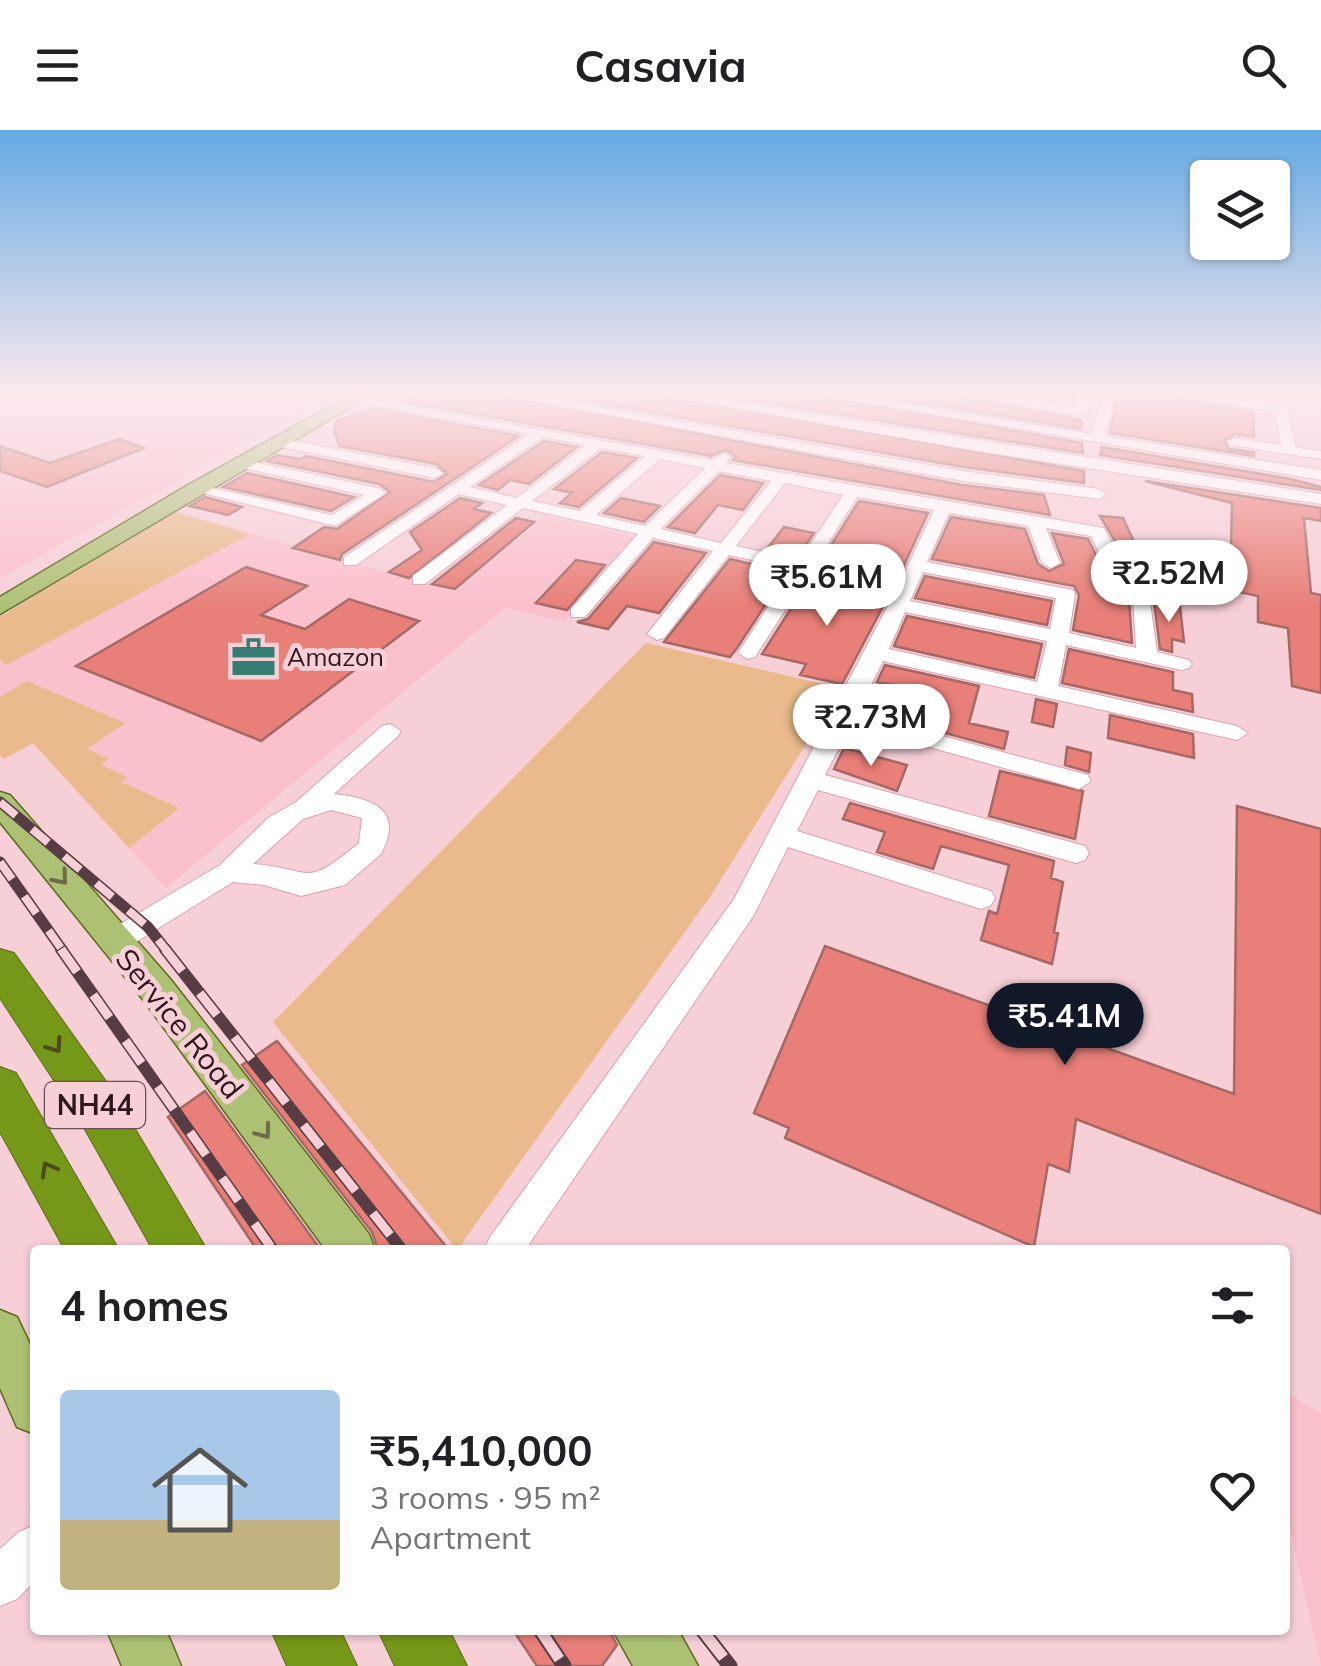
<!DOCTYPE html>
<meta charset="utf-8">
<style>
body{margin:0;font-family:Mulish,sans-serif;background:#f6f6f6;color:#202124;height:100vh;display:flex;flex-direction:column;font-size:38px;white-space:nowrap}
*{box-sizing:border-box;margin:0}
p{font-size:32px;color:#757577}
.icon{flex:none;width:55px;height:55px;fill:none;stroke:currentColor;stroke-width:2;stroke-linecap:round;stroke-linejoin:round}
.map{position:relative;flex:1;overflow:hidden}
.sheet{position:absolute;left:30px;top:1115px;width:1260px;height:390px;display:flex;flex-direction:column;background:#fff;border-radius:10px;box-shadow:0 2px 8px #0004}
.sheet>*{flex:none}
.tools{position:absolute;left:1190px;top:30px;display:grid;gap:20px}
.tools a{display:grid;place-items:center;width:100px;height:100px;border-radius:10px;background:#fff;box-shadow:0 2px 8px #0004;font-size:50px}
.price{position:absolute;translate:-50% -85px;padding:0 22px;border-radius:35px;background:#fff;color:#222;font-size:32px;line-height:65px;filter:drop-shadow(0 2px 5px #0008)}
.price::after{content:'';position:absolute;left:50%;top:60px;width:30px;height:22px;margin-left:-15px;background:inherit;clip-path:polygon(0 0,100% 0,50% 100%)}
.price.active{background:#111827;color:#fff}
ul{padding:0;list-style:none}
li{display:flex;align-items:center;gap:30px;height:250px;padding:0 30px}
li+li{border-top:2px solid #e0e0e0}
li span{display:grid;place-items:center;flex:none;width:280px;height:200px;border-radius:10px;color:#555}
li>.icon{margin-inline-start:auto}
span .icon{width:120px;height:120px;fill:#fffc;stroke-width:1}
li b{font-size:42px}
h2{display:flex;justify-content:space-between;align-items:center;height:120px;padding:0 30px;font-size:42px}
header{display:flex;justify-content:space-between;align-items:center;height:130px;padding:0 30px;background:#fff;font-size:45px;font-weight:700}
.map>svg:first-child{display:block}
.built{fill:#fac0cc}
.green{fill:#eaba8c}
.building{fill:#e87f78;stroke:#a46965;stroke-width:2.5}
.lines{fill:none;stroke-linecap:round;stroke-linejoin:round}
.minor-casing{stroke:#dfa0ae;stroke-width:2}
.major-casing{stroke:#5d6b1a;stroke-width:3}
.highway-casing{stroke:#5d6b1a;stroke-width:2}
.minor{fill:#fff;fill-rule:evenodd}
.major{fill:#adc175;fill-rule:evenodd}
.highway{fill:#769819;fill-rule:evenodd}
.rail-far2-casing{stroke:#573d43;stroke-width:11}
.rail-far1-casing{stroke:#573d43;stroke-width:12}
.rail-casing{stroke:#573d43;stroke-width:15}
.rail-far2{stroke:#f7cfd7;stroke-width:8;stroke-dasharray:21;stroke-linecap:butt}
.rail-far1{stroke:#f7cfd7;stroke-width:9;stroke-dasharray:28;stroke-linecap:butt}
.rail{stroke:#f7cfd7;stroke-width:11;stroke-dasharray:35;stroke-linecap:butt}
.oneway{stroke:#6e6c49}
.oneway2{stroke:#4b4b1b}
.labels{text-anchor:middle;stroke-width:10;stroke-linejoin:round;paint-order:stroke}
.far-poi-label{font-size:25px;fill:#2e171d;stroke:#f7cfd7;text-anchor:start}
.shield{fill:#f7cfd7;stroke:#6a4e55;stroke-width:2.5}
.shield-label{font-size:28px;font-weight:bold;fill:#2e171d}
.street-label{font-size:30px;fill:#2e171d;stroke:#f7cfd7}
</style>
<header><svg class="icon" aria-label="menu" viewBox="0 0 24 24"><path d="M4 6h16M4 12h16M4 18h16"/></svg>Casavia<svg class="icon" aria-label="search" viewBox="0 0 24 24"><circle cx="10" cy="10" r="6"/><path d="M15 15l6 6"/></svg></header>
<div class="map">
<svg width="1321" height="1536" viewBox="0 0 1321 1536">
<rect width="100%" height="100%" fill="#f7cfd7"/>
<path class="built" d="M0 264H334L0 448Z
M173 381 455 462 544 386 637 407 564 492 506 477 166 758 33 613 4 629 0 625V487Z
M1285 1262 1321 1283V1536L1285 1377Z"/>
<path class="green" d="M173 381 250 404 6 535 0 529V487Z
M646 513 841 558 712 764 457 1120 273 892Z
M27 551 125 593 87 619 108 629 101 635 127 647 121 652 179 678 129 718 33 613 4 629 0 625V567Z"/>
<path class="building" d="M425 264H492L962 355 1044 365 1050 385 733 330 735 326 726 320 711 326 401 271Z
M548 264H652L1084 341V353L964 337Z
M711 264H809L1082 313 1083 323Z
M869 264H946L1081 290 1082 299Z
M1118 264H1157L1253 282 1254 307 1236 304 1224 311 1229 319 1254 322V326L1110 303Z
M374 279 519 306 342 424 340 430 293 418 324 397 337 399 390 362 379 354 267 331 277 325 300 329 306 326 434 352 447 344 436 334 339 316 334 300 336 291Z
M119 309 144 318 47 357 0 341V316L50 333Z
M544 311 577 317 529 354 510 350 498 360 479 355Z
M1102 317 1291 349 1321 357V360L1100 325Z
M602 322 637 328 579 377 560 373 572 363 554 359Z
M247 343 354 367 331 381 223 357Z
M720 345 763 353 743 380 718 375 695 403 668 397Z
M1145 351 1321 378V391L1304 388 1311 463 1321 465V563L1292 556 1288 498 1258 492V466L1230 460 1232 373Z
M205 367 242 377 228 385 190 376Z
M460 368 482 373 474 379 491 383 409 448 389 442 422 420 410 402Z
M621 368 660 376 644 392 604 383Z
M859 371 928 383 898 448 821 431Z
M1100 386 1123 388 1147 440 1136 446Z
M951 387 1025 399 1038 434 1049 441 1064 434 1052 403 1088 409 1103 439 1105 456 1136 461 1129 469 1132 513 1073 500 1079 465 1074 456 932 429Z
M516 388 534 392 455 459 432 454Z
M784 397 814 403 798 426 767 419Z
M654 412 706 423 659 483 627 476 608 499 577 492 588 489Z
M730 429 787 442 737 518 730 527 664 512Z
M576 430 605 435 567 480 536 473Z
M246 437 307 456 261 485 305 499 349 469 419 491 261 611 76 536Z
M925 446 1052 471 1047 495 915 468Z
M811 447 889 465 842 554 800 545 806 534 762 524Z
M1154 472 1180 477 1184 512 1172 509V522L1160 519Z
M907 486 1042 514 1034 548 894 516Z
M1069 519 1173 542V560L1192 564 1193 582 1062 553Z
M885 535 979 556 969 593 1008 602 1004 619 897 590 910 559 877 552Z
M1036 569 1057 574 1053 597 1032 592Z
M1110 585 1193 604 1194 628 1108 608Z
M1067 617 1091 623 1089 642 1065 635Z
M844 618 907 635 897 661 834 639Z
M1000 641 1083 661 1075 709 989 686Z
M850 673 1054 731 1051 748 1063 752 1054 802 1058 803 1052 834 981 810 989 781 997 784 1009 735 941 716 933 739 877 722 885 702 843 689Z
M1237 676 1321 699V1084L1076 989 1069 1042 1048 1034 1034 1117 785 1008 789 998 754 983 825 816 1234 964Z
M277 911 449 1120H378L372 1102 242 935Z
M205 961 321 1120H257L168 987Z
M513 1500H609L617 1515 602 1536H537Z"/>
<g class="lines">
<defs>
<path id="minor" d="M339 264 712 330 724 323 731 327 726 333 1104 398 1132 453 1130 457H1116L1091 406 1046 398 1060 433 1051 438 1042 433 1028 396 949 383 927 432 1073 460 1075 464 1069 503 1136 518 1133 469 1142 463 1149 465 1157 522 1189 530 1192 534 1189 538 1182 540 1066 515 1058 556 1237 596 1248 603 1237 610 883 531 857 583 1088 645 1091 651 1079 659 851 595 825 645 1085 716 1089 723 1085 730 1076 733 818 660 797 701 991 761 995 768 991 775 981 779 788 717 754 785 525 1120H484L490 1107 734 769 895 462 809 443 755 527 748 529 738 523 793 439 729 425 664 508 657 510 647 504 713 421 653 408 585 487H571V479L638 404 523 378 425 454H413V446L507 375 459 364 356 435H344V427L529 304 344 270ZM543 307 586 315 517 368 470 357ZM601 318 645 326 580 381 532 371ZM660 329 705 338 645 396 596 385ZM719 341 771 351 721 413 661 399ZM785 353 843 365 800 430 736 416ZM857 367 934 380 900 452 815 434ZM923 442 1056 468 1050 499 910 471ZM905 482 1047 511 1037 552 889 519Z
M496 264H525L963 341 1099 359 1107 364 1099 369 963 351Z
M656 264H686L1321 364V374L977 321Z
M813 264H844L1092 304 1103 264H1115L1105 306 1321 340V350Z
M950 264H985L1075 277 1077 264H1089L1088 282 1081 286Z
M1212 264 1286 276 1296 317 1321 321V329L1230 315 1228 312 1235 308 1281 315 1275 282 1206 271V265Z
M277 308 435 338 443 343 435 348 272 315 270 312Z
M240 329 378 358 386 363 335 396 187 359 195 354 332 385 364 365 235 336V330Z
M390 594 401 601 398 606 334 664C371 668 405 679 381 724L345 755 301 766 264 755 233 752 123 820 113 824 103 820 99 812 103 804 220 735 268 688 296 672 382 596ZM331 680 362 688 359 713C302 760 315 739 253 734L303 689Z
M35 1395V1451L17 1469 0 1476V1419L19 1402Z"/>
<path id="major" d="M353 264H373L0 484V467L188 355Z
M0 662 10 665 171 850 369 1104 375 1120H326L145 872 0 692Z
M0 1180 17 1187 35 1225V1304L17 1297 0 1258Z
M107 1500H166L181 1536H122Z
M613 1500H678L698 1536H633Z"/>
<path id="highway" d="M0 819 14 823 110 957 207 1120H153L78 987 0 868Z
M0 937 16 943 119 1120H65L0 1002Z
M271 1500H340L357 1536H287Z
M378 1500H449L467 1536H395Z"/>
</defs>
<use href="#minor" class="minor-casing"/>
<use href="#major" class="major-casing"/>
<use href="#highway" class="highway-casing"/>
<use href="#minor" class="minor"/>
<use href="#major" class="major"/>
<use href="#highway" class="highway"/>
<defs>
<path id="rail-far2" d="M0 672 148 797 167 821
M0 732 63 821"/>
<path id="rail-far1" d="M61 819 273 1120
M165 819 402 1120"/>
<path id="rail" d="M540 1500 564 1536
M702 1500 730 1536"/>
</defs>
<use href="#rail-far2" class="rail-far2-casing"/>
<use href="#rail-far1" class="rail-far1-casing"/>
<use href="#rail" class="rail-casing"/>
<use href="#rail-far2" class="rail-far2"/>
<use href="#rail-far1" class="rail-far1"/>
<use href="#rail" class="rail"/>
</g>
<defs><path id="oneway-chevron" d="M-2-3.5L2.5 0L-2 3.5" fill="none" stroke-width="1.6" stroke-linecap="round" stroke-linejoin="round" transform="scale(2.5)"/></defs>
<g class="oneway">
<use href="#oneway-chevron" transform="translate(61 748) rotate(50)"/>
<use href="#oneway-chevron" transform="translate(264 1002) rotate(53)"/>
</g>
<g class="oneway2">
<use href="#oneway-chevron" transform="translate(55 916) rotate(55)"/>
<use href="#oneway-chevron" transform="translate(48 1039) rotate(-119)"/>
</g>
<linearGradient id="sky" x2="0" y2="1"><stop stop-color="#65aae4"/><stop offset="0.55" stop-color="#fbe9ed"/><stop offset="1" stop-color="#fbe9ed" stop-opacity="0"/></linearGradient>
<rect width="1321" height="479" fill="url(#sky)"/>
<defs>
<symbol id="office-bare" viewBox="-9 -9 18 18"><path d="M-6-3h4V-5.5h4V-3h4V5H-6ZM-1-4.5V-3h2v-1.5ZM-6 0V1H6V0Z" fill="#367d74" stroke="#f7cfd7" stroke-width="2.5" paint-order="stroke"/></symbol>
</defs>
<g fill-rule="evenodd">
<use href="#office-bare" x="222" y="496" width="63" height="63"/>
</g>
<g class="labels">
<g class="far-poi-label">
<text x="287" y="536">Amazon</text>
</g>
<rect class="shield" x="45" y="952" width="100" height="46" rx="8"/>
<g class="shield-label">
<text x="95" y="985">NH44</text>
</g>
<g class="street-label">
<text transform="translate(179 894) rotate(51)" y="10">Service Road</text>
</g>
</g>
</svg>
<div class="tools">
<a><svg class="icon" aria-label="layers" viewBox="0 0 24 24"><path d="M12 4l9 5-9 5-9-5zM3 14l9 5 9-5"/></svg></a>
</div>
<b class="price" style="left:1169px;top:495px">₹2.52M</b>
<b class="price" style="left:827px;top:499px">₹5.61M</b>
<b class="price" style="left:871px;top:639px">₹2.73M</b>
<b class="price active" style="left:1065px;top:938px">₹5.41M</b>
<section class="sheet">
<h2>4 homes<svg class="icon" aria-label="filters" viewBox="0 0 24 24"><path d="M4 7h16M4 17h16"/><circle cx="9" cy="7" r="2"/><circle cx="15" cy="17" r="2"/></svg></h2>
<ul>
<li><span style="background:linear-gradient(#a9c7e8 65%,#c2b280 0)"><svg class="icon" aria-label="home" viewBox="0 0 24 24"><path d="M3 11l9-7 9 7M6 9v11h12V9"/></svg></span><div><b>₹5,410,000</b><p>3 rooms · 95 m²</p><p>Apartment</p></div><svg class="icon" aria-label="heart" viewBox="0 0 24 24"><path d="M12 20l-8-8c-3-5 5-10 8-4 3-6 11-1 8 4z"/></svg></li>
</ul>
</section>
</div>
